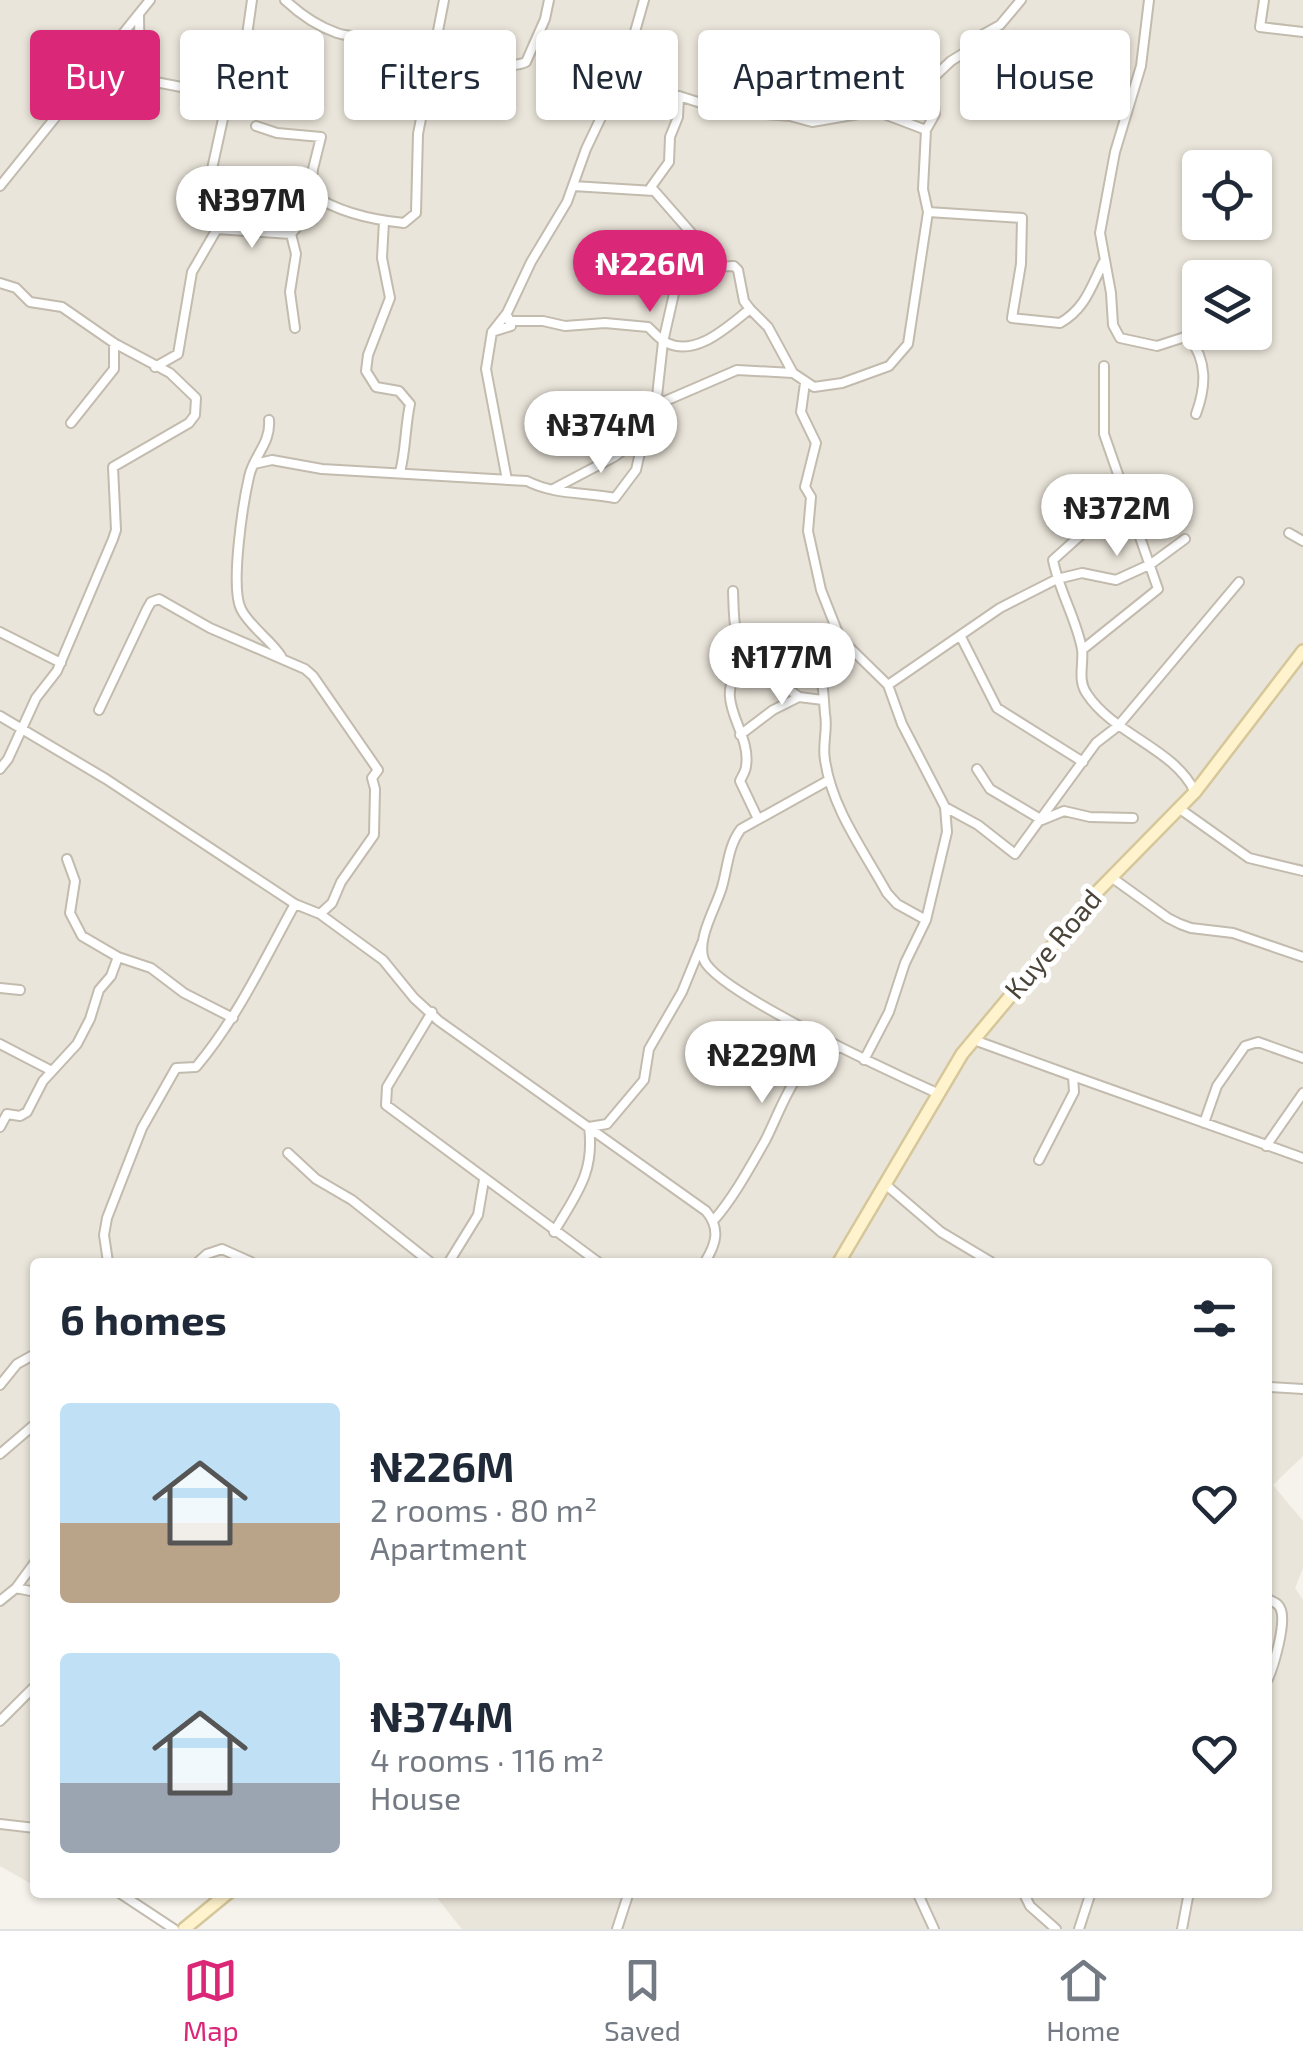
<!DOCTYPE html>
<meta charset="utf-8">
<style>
body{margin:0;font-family:"Exo 2",sans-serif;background:#f2f2f3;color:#1f2937;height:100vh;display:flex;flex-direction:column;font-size:38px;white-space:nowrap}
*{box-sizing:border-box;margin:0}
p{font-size:32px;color:#747a83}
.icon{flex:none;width:55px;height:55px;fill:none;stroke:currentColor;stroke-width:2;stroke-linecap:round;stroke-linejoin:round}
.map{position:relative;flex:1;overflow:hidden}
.details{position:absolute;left:30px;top:1258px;width:1242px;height:640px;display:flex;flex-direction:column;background:#fff;border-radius:10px;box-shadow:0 2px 8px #0004}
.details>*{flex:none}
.top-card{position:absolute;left:30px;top:30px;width:1245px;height:90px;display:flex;gap:20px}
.controls{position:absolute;left:1182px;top:150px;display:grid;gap:20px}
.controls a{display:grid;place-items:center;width:90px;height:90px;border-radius:10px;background:#fff;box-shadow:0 2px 8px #0004;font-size:50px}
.price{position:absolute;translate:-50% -85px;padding:0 22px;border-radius:35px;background:#fff;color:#222;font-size:32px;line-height:65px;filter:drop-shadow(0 2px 5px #0008)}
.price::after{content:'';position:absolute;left:50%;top:60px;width:30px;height:22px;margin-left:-15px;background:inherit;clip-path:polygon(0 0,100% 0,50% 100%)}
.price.current{background:#db2777;color:#fff}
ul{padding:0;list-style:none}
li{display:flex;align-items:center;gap:30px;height:250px;padding:0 30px}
li span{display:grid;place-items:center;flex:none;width:280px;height:200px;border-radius:10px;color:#555}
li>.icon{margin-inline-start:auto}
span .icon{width:120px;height:120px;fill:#fffc;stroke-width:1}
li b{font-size:42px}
h2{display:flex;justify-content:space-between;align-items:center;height:120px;padding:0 30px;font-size:42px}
.chip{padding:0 35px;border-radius:10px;background:#fff;box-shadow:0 2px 8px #0004;font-size:35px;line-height:90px}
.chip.current{background:#db2777;color:#fff}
.tabs{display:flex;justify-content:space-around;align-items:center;height:140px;border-top:2px solid #e0e1e3;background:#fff;font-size:28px;color:#747a83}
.tabs a{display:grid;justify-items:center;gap:5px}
.tabs .current{color:#db2777}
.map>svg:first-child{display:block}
.residential{fill:#eae5da;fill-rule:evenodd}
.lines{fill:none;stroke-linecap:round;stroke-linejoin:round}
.street-casing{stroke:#c2bbae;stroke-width:12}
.secondary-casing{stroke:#d6c79b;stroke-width:16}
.street{stroke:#fff;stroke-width:8}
.secondary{stroke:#fff3cd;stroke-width:11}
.labels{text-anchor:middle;stroke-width:10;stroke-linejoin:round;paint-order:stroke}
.street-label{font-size:28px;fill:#4b4439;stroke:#fff}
</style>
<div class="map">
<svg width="1303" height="1929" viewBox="0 0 1303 1929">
<rect width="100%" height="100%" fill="#f6f3ec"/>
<path class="residential" d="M0 0H1303V1456L1273 1485 1303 1521V1568L1295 1588 1303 1600V1929H462L433 1893 1268 1892V1262H35V1886L0 1866ZM1200 168H1255V222H1200ZM1200 278H1255V332H1200Z"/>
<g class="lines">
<defs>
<path id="street" d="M285 0C300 14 317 26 337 33 359 40 384 34 407 37 438 42 498 75 526 62L545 19 549 0
M1149 0 1141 66 1115 152 1100 233 1111 293 1113 325 1120 338 1157 346 1188 336C1208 361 1206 387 1196 414
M1264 0 1260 27 1303 32
M139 15 140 79 228 96
M625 67 661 96H679L726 111 790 116 812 122 876 111 926 130 935 114 932 88 935 76 951 61 972 48 982 35 1000 25 1021 0
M679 96 678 117 670 137 669 162 651 187 700 243 704 263 710 267 734 266 738 270 744 301 750 309 768 327 793 373 814 387 842 383 889 366 908 344 928 212 923 189 926 130
M256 126 277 133 321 137 313 169 309 213 291 234
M0 186 150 0
M573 186 654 191
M311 194C338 212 373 220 404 223L416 213 418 134 444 0
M928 212 1022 218 1021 264 1012 318 1060 323C1085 309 1091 287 1103 263
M384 221 382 258 390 298 368 355 366 371 376 387 399 391 410 404C405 427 406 449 400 472
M217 229 291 234
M291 234 296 254 290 292 295 328
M0 283 16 288 30 302 62 307 114 343 170 373 196 398 195 415 189 423 113 467 116 530 113 539 57 671 36 698 8 759 0 769
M509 321H543L565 326 605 323 648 327C654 332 660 340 667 343 697 357 728 326 750 309
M492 332 511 326 508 317
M155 367 178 354 192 272 217 229 212 169 228 96 247 35 252 0
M805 383 801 412 816 443 805 487 811 497 808 531 821 590 840 638 888 685 902 724 945 807 947 832 926 920 905 963 889 1012 864 1060
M656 405 737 370 793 373
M269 420C271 444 253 456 249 477 243 503 230 587 241 609 250 627 270 639 281 656
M71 423 114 369V343
M254 464 272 460 322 469 527 481C554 495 585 492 615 498L636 470 645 431 656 405 663 342 688 232
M507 480 486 369 492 332 507 313 531 262 567 202 586 149 625 67 644 0
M555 488 614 457 644 435
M1181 500C1164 498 1154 509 1138 512 1125 514 1115 509 1103 515L1053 560C1059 591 1076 618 1082 649 1084 664 1077 680 1087 694 1114 735 1174 748 1195 792
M1289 533 1303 541
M733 591C734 618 733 644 751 665L757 666 799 697 823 700
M0 632 61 663
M841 637C807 657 815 650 822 683 824 693 824 704 825 714 828 730 822 745 825 760 832 809 864 851 887 893L897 904 926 920
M961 637 997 708 1083 762
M1082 650 1158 589 1104 434V366
M751 665H743C709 699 752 730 746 766 746 771 742 776 740 781L758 819
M888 685 1000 608 1057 579 1082 573 1116 580 1151 564 1185 539
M99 710 147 609 151 602 159 599 210 628 305 669 313 676 378 770 372 778 375 789 374 835 341 882 332 903 320 914
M0 716 106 779 295 904 320 914 383 960 414 998 439 1021 706 1211C721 1229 716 1244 705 1262
M740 735 773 710 799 697
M977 769 990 789 1042 820 1064 811 1090 817 1133 818
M829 780 741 829C728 846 728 866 722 887 716 908 696 939 704 960 717 992 897 1075 937 1093
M945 807 978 825 1015 854 1096 743 1118 726 1239 582
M1180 809 1249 858 1303 871
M67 859 75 881 70 913 82 936 118 957 151 968 184 993 233 1018
M1111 877 1168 918 1180 924 1191 928 1233 933 1303 957
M0 988 20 990
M432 1012 387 1087 386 1105 598 1262
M974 1040 1073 1076 1074 1092 1039 1160
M0 1044 52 1071
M1073 1076 1303 1158
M1204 1123 1217 1086 1245 1046 1258 1042 1303 1058
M0 1127 7 1114 20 1116 27 1112 43 1081 77 1044 90 1019 99 990 111 976 118 957
M1266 1146 1303 1093
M288 1153 316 1179 352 1200 430 1262
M885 1184 941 1232 991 1262
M714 1220C734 1197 750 1167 765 1141 782 1109 797 1051 840 1048
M554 1232C576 1194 595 1173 589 1127L607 1124 644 1080 649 1049 682 992 702 943
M108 1262 104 1235 107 1218 142 1128 176 1068 196 1067C238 1017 264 960 295 904
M198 1262 207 1254 222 1249 251 1262
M449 1262 478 1215 484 1180
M0 1385 17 1364 35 1354
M1268 1387 1303 1389
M0 1454 35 1424
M16 1588 35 1562
M1268 1599C1273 1602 1279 1603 1281 1610 1286 1624 1274 1665 1268 1679
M0 1601 16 1588 35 1592
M0 1721 35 1686
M0 1824 35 1828
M118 1892 174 1929
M917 1892 934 1929
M1023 1892 1030 1906 1056 1929
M617 1929 629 1892
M1079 1929 1091 1892
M1182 1929 1189 1892"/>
<path id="secondary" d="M839 1262 962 1054 1097 892 1195 792 1303 651
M184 1929 229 1892"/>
</defs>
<use href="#street" class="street-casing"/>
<use href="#secondary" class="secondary-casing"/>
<use href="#street" class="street"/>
<use href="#secondary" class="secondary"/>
</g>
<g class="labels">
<g class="street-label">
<text transform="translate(1053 944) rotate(-50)" y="10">Kuye Road</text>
</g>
</g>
</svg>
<div class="controls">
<a><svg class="icon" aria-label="locate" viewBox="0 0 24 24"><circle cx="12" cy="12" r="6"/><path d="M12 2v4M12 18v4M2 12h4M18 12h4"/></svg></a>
<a><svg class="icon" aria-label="layers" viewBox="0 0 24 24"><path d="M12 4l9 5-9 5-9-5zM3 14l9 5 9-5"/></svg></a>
</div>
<b class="price" style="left:252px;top:251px">₦397M</b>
<b class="price current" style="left:650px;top:315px">₦226M</b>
<b class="price" style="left:601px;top:476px">₦374M</b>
<b class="price" style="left:1117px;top:559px">₦372M</b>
<b class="price" style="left:782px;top:708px">₦177M</b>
<b class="price" style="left:762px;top:1106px">₦229M</b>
<div class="top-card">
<a class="chip current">Buy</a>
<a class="chip">Rent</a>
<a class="chip">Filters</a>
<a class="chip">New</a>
<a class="chip">Apartment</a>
<a class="chip">House</a>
</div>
<section class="details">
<h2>6 homes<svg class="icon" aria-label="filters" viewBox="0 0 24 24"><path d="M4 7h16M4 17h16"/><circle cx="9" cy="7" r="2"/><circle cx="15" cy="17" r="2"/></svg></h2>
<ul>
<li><span style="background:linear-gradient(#bfe0f5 60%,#b9a48a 0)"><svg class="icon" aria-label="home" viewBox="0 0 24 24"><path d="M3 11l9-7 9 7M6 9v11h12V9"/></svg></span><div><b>₦226M</b><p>2 rooms · 80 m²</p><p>Apartment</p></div><svg class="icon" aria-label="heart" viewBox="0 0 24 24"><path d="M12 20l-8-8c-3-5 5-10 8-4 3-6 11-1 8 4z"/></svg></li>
<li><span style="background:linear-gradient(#bfe0f5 65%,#9aa5b1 0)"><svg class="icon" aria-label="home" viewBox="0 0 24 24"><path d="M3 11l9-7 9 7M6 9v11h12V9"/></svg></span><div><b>₦374M</b><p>4 rooms · 116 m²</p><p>House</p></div><svg class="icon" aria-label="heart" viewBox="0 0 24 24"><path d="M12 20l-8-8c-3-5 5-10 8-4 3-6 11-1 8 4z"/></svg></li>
</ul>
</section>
</div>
<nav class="tabs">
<a class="current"><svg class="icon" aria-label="map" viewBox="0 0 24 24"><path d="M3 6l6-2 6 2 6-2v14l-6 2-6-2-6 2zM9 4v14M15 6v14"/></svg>Map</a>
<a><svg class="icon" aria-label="saved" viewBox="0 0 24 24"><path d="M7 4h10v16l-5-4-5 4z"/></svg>Saved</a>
<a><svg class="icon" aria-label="home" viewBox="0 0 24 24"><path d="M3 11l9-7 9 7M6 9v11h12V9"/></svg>Home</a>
</nav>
